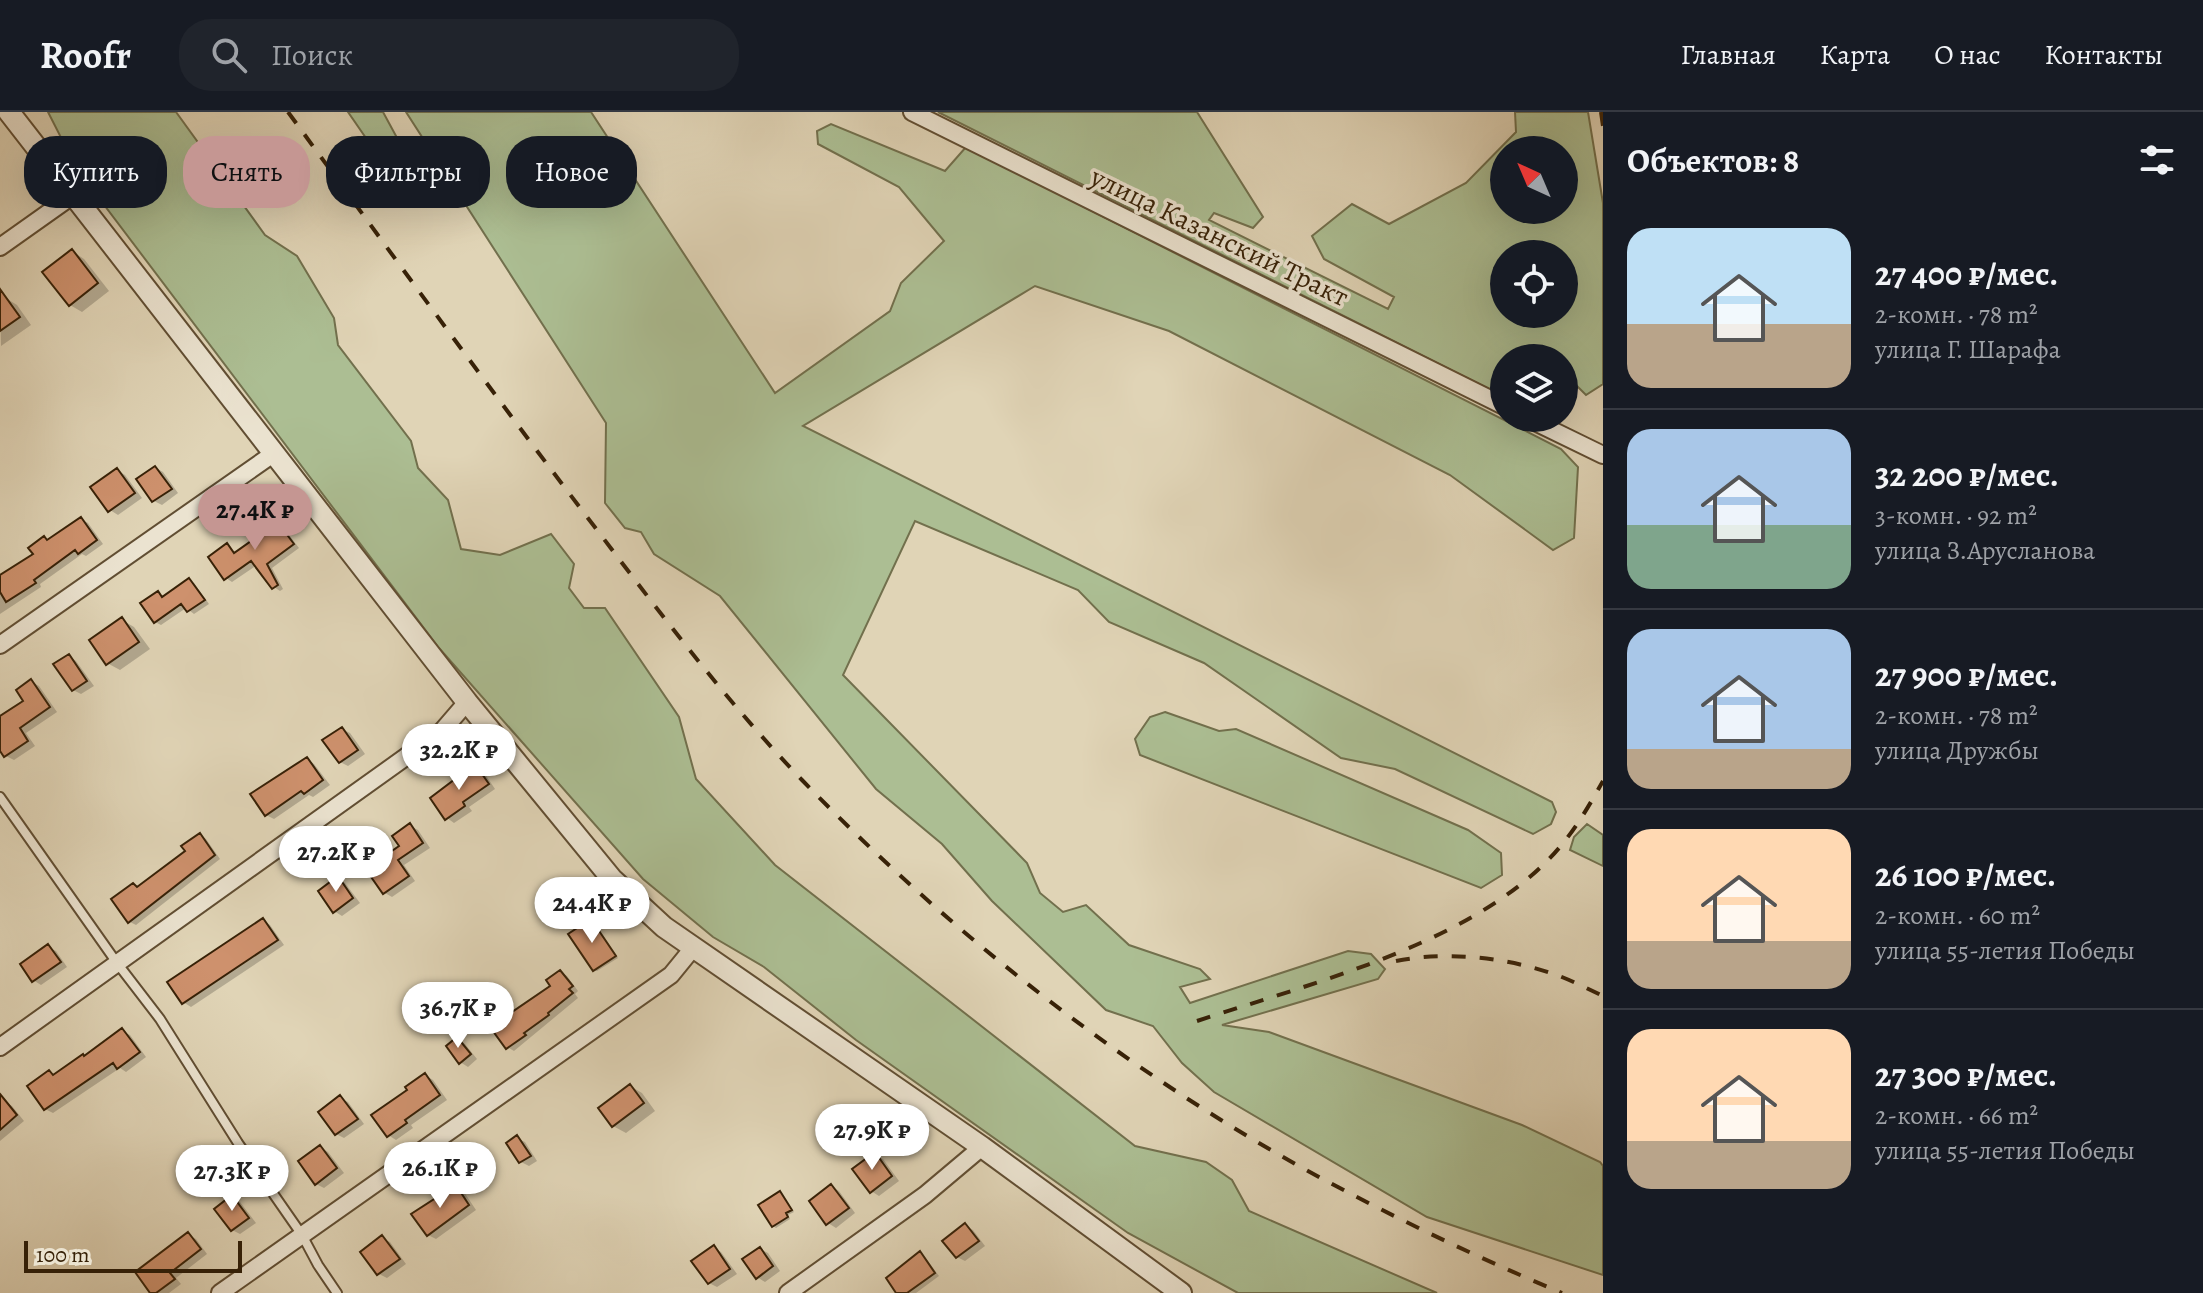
<!DOCTYPE html>
<html lang="ru">
<meta charset="utf-8">
<style>
body{margin:0;font-family:Alegreya,serif;background:#20242c;color:#f1f3f6;height:100vh;display:flex;flex-direction:column;font-size:30px;white-space:nowrap}
*{box-sizing:border-box;margin:0}
p{font-size:26px;color:#9ea1a6}
.icon{flex:none;width:44px;height:44px;fill:none;stroke:currentColor;stroke-width:2;stroke-linecap:round;stroke-linejoin:round}
.map{position:relative;flex:1;overflow:hidden}
.details{display:flex;flex-direction:column;background:#171b24;width:600px}
.details>*{flex:none}
.guide{position:absolute;left:24px;top:24px;width:760px;height:72px;display:flex;gap:16px}
.needle{width:52px;rotate:316deg}
.buttons{position:absolute;left:1490px;top:24px;display:grid;gap:16px}
.buttons a{display:grid;place-items:center;width:88px;height:88px;border-radius:50%;background:#171b24;box-shadow:0 8px 32px #0002;font-size:40px}
.scale{position:absolute;left:24px;bottom:20px;width:218px;box-sizing:border-box;padding-left:8px;border:4px solid #372107;border-top:0;font-size:22px;line-height:28px;white-space:nowrap;color:#372107;-webkit-text-stroke:6px #ebe3d0;paint-order:stroke}
.price{position:absolute;translate:-50% -68px;padding:0 18px;border-radius:28px;background:#fff;color:#222;font-size:26px;line-height:52px;filter:drop-shadow(0 2px 4px #0008)}
.price::after{content:'';position:absolute;left:50%;top:48px;width:24px;height:18px;margin-left:-12px;background:inherit;clip-path:polygon(0 0,100% 0,50% 100%)}
.price.active{background:#c59692;color:#111}
ul{padding:0;list-style:none}
li{display:flex;align-items:center;gap:24px;height:200px;padding:0 24px}
li+li{border-top:2px solid #363941}
li span{display:grid;place-items:center;flex:none;width:224px;height:160px;border-radius:24px;color:#555}
li>.icon{margin-inline-start:auto}
span .icon{width:96px;height:96px;fill:#fffc;stroke-width:1}
li b{font-size:34px}
h2{display:flex;justify-content:space-between;align-items:center;height:96px;padding:0 24px;font-size:34px}
.chip{padding:0 28px;border-radius:32px;background:#171b24;box-shadow:0 8px 32px #0002;font-size:28px;line-height:72px}
.chip.active{background:#c59692;color:#111}
header{display:flex;align-items:center;gap:48px;box-sizing:border-box;height:112px;padding:0 40px;background:#171b24;border-bottom:2px solid #363941}
header strong{font-size:38px}
nav{display:flex;gap:44px;margin-inline-start:auto;font-size:28px}
.search{width:560px;height:72px;background:#20242c;display:flex;align-items:center;gap:20px;box-sizing:border-box;padding:0 28px;border-radius:32px;color:#9ea1a6;font-size:30px}
main{display:flex;flex:1;min-height:0}
.map>svg:first-child{display:block}
.green{fill:#acbe93;stroke:#72704d;stroke-width:2;fill-rule:evenodd}
.shadow{fill:#0003}
.building{fill:#ce916d;stroke:#372107;stroke-width:2}
.lines{fill:none;stroke-linecap:round;stroke-linejoin:round}
.service-casing{stroke:#614e33;stroke-width:12}
.minor-casing{stroke:#614e33;stroke-width:20}
.tertiary-casing{stroke:#614e33;stroke-width:24}
.service{stroke:#ebe3d0;stroke-width:8}
.minor{stroke:#ebe3d0;stroke-width:16}
.tertiary{stroke:#ebe3d0;stroke-width:20}
.rail{stroke:#372107;stroke-width:4;stroke-dasharray:14 14;stroke-linecap:butt}
.labels{text-anchor:middle;stroke-width:7;stroke-linejoin:round;paint-order:stroke}
.street-label{font-size:28px;fill:#372107;stroke:#ebe3d0}
</style>
<header>
<strong>Roofr</strong>
<div class="search"><svg class="icon" aria-label="search" viewBox="0 0 24 24"><circle cx="10" cy="10" r="6"/><path d="M15 15l6 6"/></svg>Поиск</div>
<nav><a>Главная</a><a>Карта</a><a>О нас</a><a>Контакты</a></nav>
</header>
<main>
<div class="map">
<svg width="1603" height="1181" viewBox="0 0 1603 1181">
<rect width="100%" height="100%" fill="#e0d4b6"/>
<filter id="stains"><feTurbulence type="fractalNoise" baseFrequency=".0025" numOctaves="4"/><feColorMatrix values="0 0 0 0 .2 0 0 0 0 .09 0 0 0 0 .02 0 0 0 .5 -.17"/></filter>
<radialGradient id="worn" r=".72"><stop offset=".6" stop-color="#630" stop-opacity="0"/><stop offset="1" stop-color="#630" stop-opacity=".3"/></radialGradient>
<path class="green" d="M48 0H176L265 123 297 144 334 206 338 233 411 329 418 356 448 388 461 437 500 443 551 422 574 452 569 476 584 496H605L679 605 696 667 775 753 1135 1034 1206 1050 1232 1068 1249 1099 1437 1181H1238L1128 1121 856 928 764 855 713 825 643 767 439 536 77 57Z
M348 0H383L402 35 396 49 377 42Z
M406 0H591L775 281 890 199 901 171 944 129 899 75 818 32 817 19 831 12 945 59 966 35 1561 337 1578 355 1574 426 1553 438 1450 363 1169 219 1035 174 803 314 1552 690 1556 700 1551 712 1533 722 1395 657 1341 646 1204 551 1109 510 1078 478 915 409 843 563 1027 751 1040 781 1063 800 1086 793 1129 833 1200 857 1210 867 1180 875 1190 891 1348 839 1371 842 1385 857 1378 867 1222 913 1269 920 1522 1013 1600 1050 1603 1054V1163L1427 1105 1214 980 1182 951 1153 914 1106 898 992 789 942 732 876 677 720 484 654 442 641 420 625 416 605 391 606 311Z
M938 0H1197L1263 105 1253 116 1214 101 1209 108 1388 197 1394 185 1324 147 1312 124 1352 92 1389 112 1466 71 1516 20 1515 0H1588L1603 91V272L1586 283 1564 261V246H1504V277L1497 281ZM1504 38H1564V98H1504ZM1504 142H1564V202H1504Z
M1165 600 1219 619 1236 617 1468 718 1501 741 1502 763 1481 776 1140 643 1135 627 1150 605Z
M1587 712 1603 723V754L1570 738 1574 725Z"/>
<path class="shadow" d="M72 139 84 147 109 179 82 200 70 193Z
M4 185 17 193 31 213 1 234 0 188Z
M156 356 163 360 178 381 162 393 154 389Z
M117 358 125 363 142 386 118 403 110 398Z
M270 402 276 406 299 436 272 456 283 477 280 479 274 475 257 453 232 470 226 466 227 433 237 442 271 418Z
M81 407 88 411 103 432 86 444 82 442 40 472 41 475 0 502V466Z
M189 468 194 471 209 492 194 502 186 496 161 513 155 510 158 481 165 485Z
M122 508 134 515 150 537 120 558 107 551Z
M69 544 76 549 94 574 81 582 73 578Z
M32 570 39 574 57 600 26 621 35 634 14 648 6 644 0 635V607L26 589Z
M342 617 350 621 365 642 348 654 340 650Z
M307 647 314 652 330 673 313 685 309 683 274 707 266 703Z
M476 654 483 659 495 677 469 695 472 699 454 711 447 706Z
M410 714 418 718 430 736 404 753 415 769 392 785 385 781Z
M200 723 206 727 220 747 136 813 130 810 139 776 188 739Z
M338 767 345 771 360 791 342 804 334 799Z
M263 808 270 813 284 833 191 895 183 890Z
M591 809 618 846 597 859 594 858Z
M48 835 56 839 67 855 41 873 33 868Z
M560 860 567 864 578 879 575 882 578 886 514 939 507 935Z
M122 919 130 923 146 945 126 960 120 956 53 1001 45 997 49 960 55 963 86 946Z
M458 927 465 932 477 947 468 955 460 950Z
M425 963 433 968 447 988 411 1013 413 1016 396 1028 388 1023 410 978Z
M630 974 642 981 655 999 626 1021 613 1014Z
M340 986 348 990 364 1012 344 1026 336 1022Z
M4 989 12 994 24 1009 0 1029V992Z
M517 1026 525 1030 537 1049 529 1054 521 1050Z
M320 1035 328 1040 344 1061 324 1076 316 1072Z
M875 1043 883 1047 899 1069 879 1084 871 1079Z
M831 1074 839 1079 855 1101 836 1116 828 1111Z
M456 1075 464 1080 476 1098 436 1127 428 1123Z
M780 1081 794 1100 788 1103 790 1107 776 1116 773 1114Z
M233 1085 240 1090 256 1111 240 1122 232 1118 217 1097Z
M966 1114 973 1118 985 1134 965 1149 957 1145Z
M188 1123 196 1127 207 1142 176 1166 181 1172 169 1181H153Z
M382 1126 390 1130 406 1152 387 1166 379 1162 362 1140Z
M714 1136 721 1140 737 1162 717 1175 709 1171Z
M760 1137 768 1141 780 1159 765 1170 757 1165Z
M920 1142 925 1145 939 1164 916 1181H899Z"/>
<path class="building" d="M72 137 98 171 69 194 42 160Z
M0 177 20 205 0 219Z
M155 354 172 377 152 390 136 367Z
M117 356 135 381 108 400 90 375Z
M270 400 294 432 267 452 278 473 272 477 251 449 224 468 208 445 227 431 234 441 268 417 260 406Z
M81 405 97 428 78 442 75 438 34 468 36 471 6 490 0 480V463L33 442 28 436 44 424 47 428Z
M189 466 205 488 187 500 181 492 154 511 140 491 158 479 162 485Z
M122 505 139 530 106 553 89 528Z
M69 542 87 569 72 579 53 552Z
M31 567 50 595 20 616 28 629 4 645 0 639V604L23 589 16 578Z
M342 615 358 638 339 651 322 628Z
M307 645 323 668 304 682 301 679 265 704 250 682Z
M475 652 489 672 463 690 465 694 445 708 430 686Z
M410 711 423 731 398 748 409 764 383 782 369 762 380 754 379 748 399 734 392 724Z
M200 721 215 743 128 811 111 787 133 771 137 775 185 739 181 734Z
M338 764 353 786 333 801 318 779Z
M263 806 278 828 182 892 167 870Z
M591 807 616 844 593 859 568 822Z
M48 832 61 850 32 870 20 852Z
M560 858 573 874 569 877 573 881 548 901 549 903 524 921 526 923 506 937 490 915 550 874 546 868Z
M122 916 140 940 117 957 113 951 44 998 27 974 49 958 53 963 83 942 84 944Z
M457 925 471 942 459 952 446 934Z
M425 961 440 983 405 1008 407 1011 387 1025 371 1003 407 978 405 975Z
M630 972 644 991 612 1015 598 996Z
M0 982 17 1003 0 1018Z
M340 983 358 1007 335 1023 318 1000Z
M517 1023 531 1044 519 1051 506 1031Z
M320 1033 337 1056 315 1073 298 1049Z
M875 1040 892 1064 870 1081 852 1057Z
M831 1072 849 1096 826 1113 809 1089Z
M456 1073 469 1093 427 1124 411 1102Z
M780 1079 792 1098 786 1101 788 1105 772 1115 758 1093Z
M232 1083 249 1106 231 1119 214 1097Z
M965 1111 979 1129 956 1146 942 1129Z
M188 1120 201 1137 170 1161 175 1167 156 1181H150L135 1160Z
M382 1123 400 1147 377 1163 360 1140Z
M714 1133 730 1157 708 1172 691 1149Z
M760 1135 773 1154 756 1167 742 1147Z
M920 1139 935 1161 907 1181H896L886 1166Z"/>
<g class="lines">
<defs>
<path id="service" d="M0 685 117 851 160 907 238 1031 302 1123 318 1153 337 1181"/>
<path id="minor" d="M912 0 1504 294
M0 135 72 84
M1527 306 1603 343
M0 533 273 342
M0 935 442 619 467 590
M220 1181 671 863 693 836
M788 1181 925 1083 982 1035"/>
<path id="tertiary" d="M9 0 467 590 612 767 664 815 982 1035 1181 1181"/>
</defs>
<use href="#service" class="service-casing"/>
<use href="#minor" class="minor-casing"/>
<use href="#tertiary" class="tertiary-casing"/>
<use href="#service" class="service"/>
<use href="#minor" class="minor"/>
<use href="#tertiary" class="tertiary"/>
<path class="rail" d="M288 0C389 138 490 278 594 414 660 501 727 590 802 668 946 817 1118 953 1299 1054 1384 1101 1472 1143 1562 1181
M1601 0 1603 14
M1396 849C1446 839 1502 845 1551 861 1569 867 1586 876 1603 884
M1197 909C1312 871 1479 830 1559 736 1577 715 1590 692 1603 669"/>
</g>
<g class="labels">
<g class="street-label">
<text transform="translate(1220 124) rotate(26)" y="10">улица Казанский Тракт</text>
</g>
</g>
<rect width="100%" height="100%" filter="url(#stains)"/>
<rect width="100%" height="100%" fill="url(#worn)"/>
</svg>
<div class="buttons">
<a><svg class="needle" viewBox="-14 -14 28 28"><path d="M0-13l5 13h-10z" fill="#e53935"/><path d="M0 13l5-13h-10z" fill="#9ea1a6"/></svg></a>
<a><svg class="icon" aria-label="locate" viewBox="0 0 24 24"><circle cx="12" cy="12" r="6"/><path d="M12 2v4M12 18v4M2 12h4M18 12h4"/></svg></a>
<a><svg class="icon" aria-label="layers" viewBox="0 0 24 24"><path d="M12 4l9 5-9 5-9-5zM3 14l9 5 9-5"/></svg></a>
</div>
<div class="scale">100 m</div>
<b class="price active" style="left:255px;top:440px">27.4K ₽</b>
<b class="price" style="left:459px;top:680px">32.2K ₽</b>
<b class="price" style="left:336px;top:782px">27.2K ₽</b>
<b class="price" style="left:592px;top:833px">24.4K ₽</b>
<b class="price" style="left:458px;top:938px">36.7K ₽</b>
<b class="price" style="left:872px;top:1060px">27.9K ₽</b>
<b class="price" style="left:440px;top:1098px">26.1K ₽</b>
<b class="price" style="left:232px;top:1101px">27.3K ₽</b>
<div class="guide">
<a class="chip">Купить</a>
<a class="chip active">Снять</a>
<a class="chip">Фильтры</a>
<a class="chip">Новое</a>
</div>
</div>
<section class="details">
<h2>Объектов: 8<svg class="icon" aria-label="filters" viewBox="0 0 24 24"><path d="M4 7h16M4 17h16"/><circle cx="9" cy="7" r="2"/><circle cx="15" cy="17" r="2"/></svg></h2>
<ul>
<li><span style="background:linear-gradient(#bfe0f5 60%,#b9a48a 0)"><svg class="icon" aria-label="home" viewBox="0 0 24 24"><path d="M3 11l9-7 9 7M6 9v11h12V9"/></svg></span><div><b>27 400 ₽/мес.</b><p>2-комн. · 78 m²</p><p>улица Г. Шарафа</p></div></li>
<li><span style="background:linear-gradient(#a9c7e8 60%,#7fa58c 0)"><svg class="icon" aria-label="home" viewBox="0 0 24 24"><path d="M3 11l9-7 9 7M6 9v11h12V9"/></svg></span><div><b>32 200 ₽/мес.</b><p>3-комн. · 92 m²</p><p>улица З.Арусланова</p></div></li>
<li><span style="background:linear-gradient(#a9c7e8 75%,#b9a48a 0)"><svg class="icon" aria-label="home" viewBox="0 0 24 24"><path d="M3 11l9-7 9 7M6 9v11h12V9"/></svg></span><div><b>27 900 ₽/мес.</b><p>2-комн. · 78 m²</p><p>улица Дружбы</p></div></li>
<li><span style="background:linear-gradient(#ffd9b3 70%,#b9a48a 0)"><svg class="icon" aria-label="home" viewBox="0 0 24 24"><path d="M3 11l9-7 9 7M6 9v11h12V9"/></svg></span><div><b>26 100 ₽/мес.</b><p>2-комн. · 60 m²</p><p>улица 55-летия Победы</p></div></li>
<li><span style="background:linear-gradient(#ffd9b3 70%,#b9a48a 0)"><svg class="icon" aria-label="home" viewBox="0 0 24 24"><path d="M3 11l9-7 9 7M6 9v11h12V9"/></svg></span><div><b>27 300 ₽/мес.</b><p>2-комн. · 66 m²</p><p>улица 55-летия Победы</p></div></li>
</ul>
</section>
</main>
